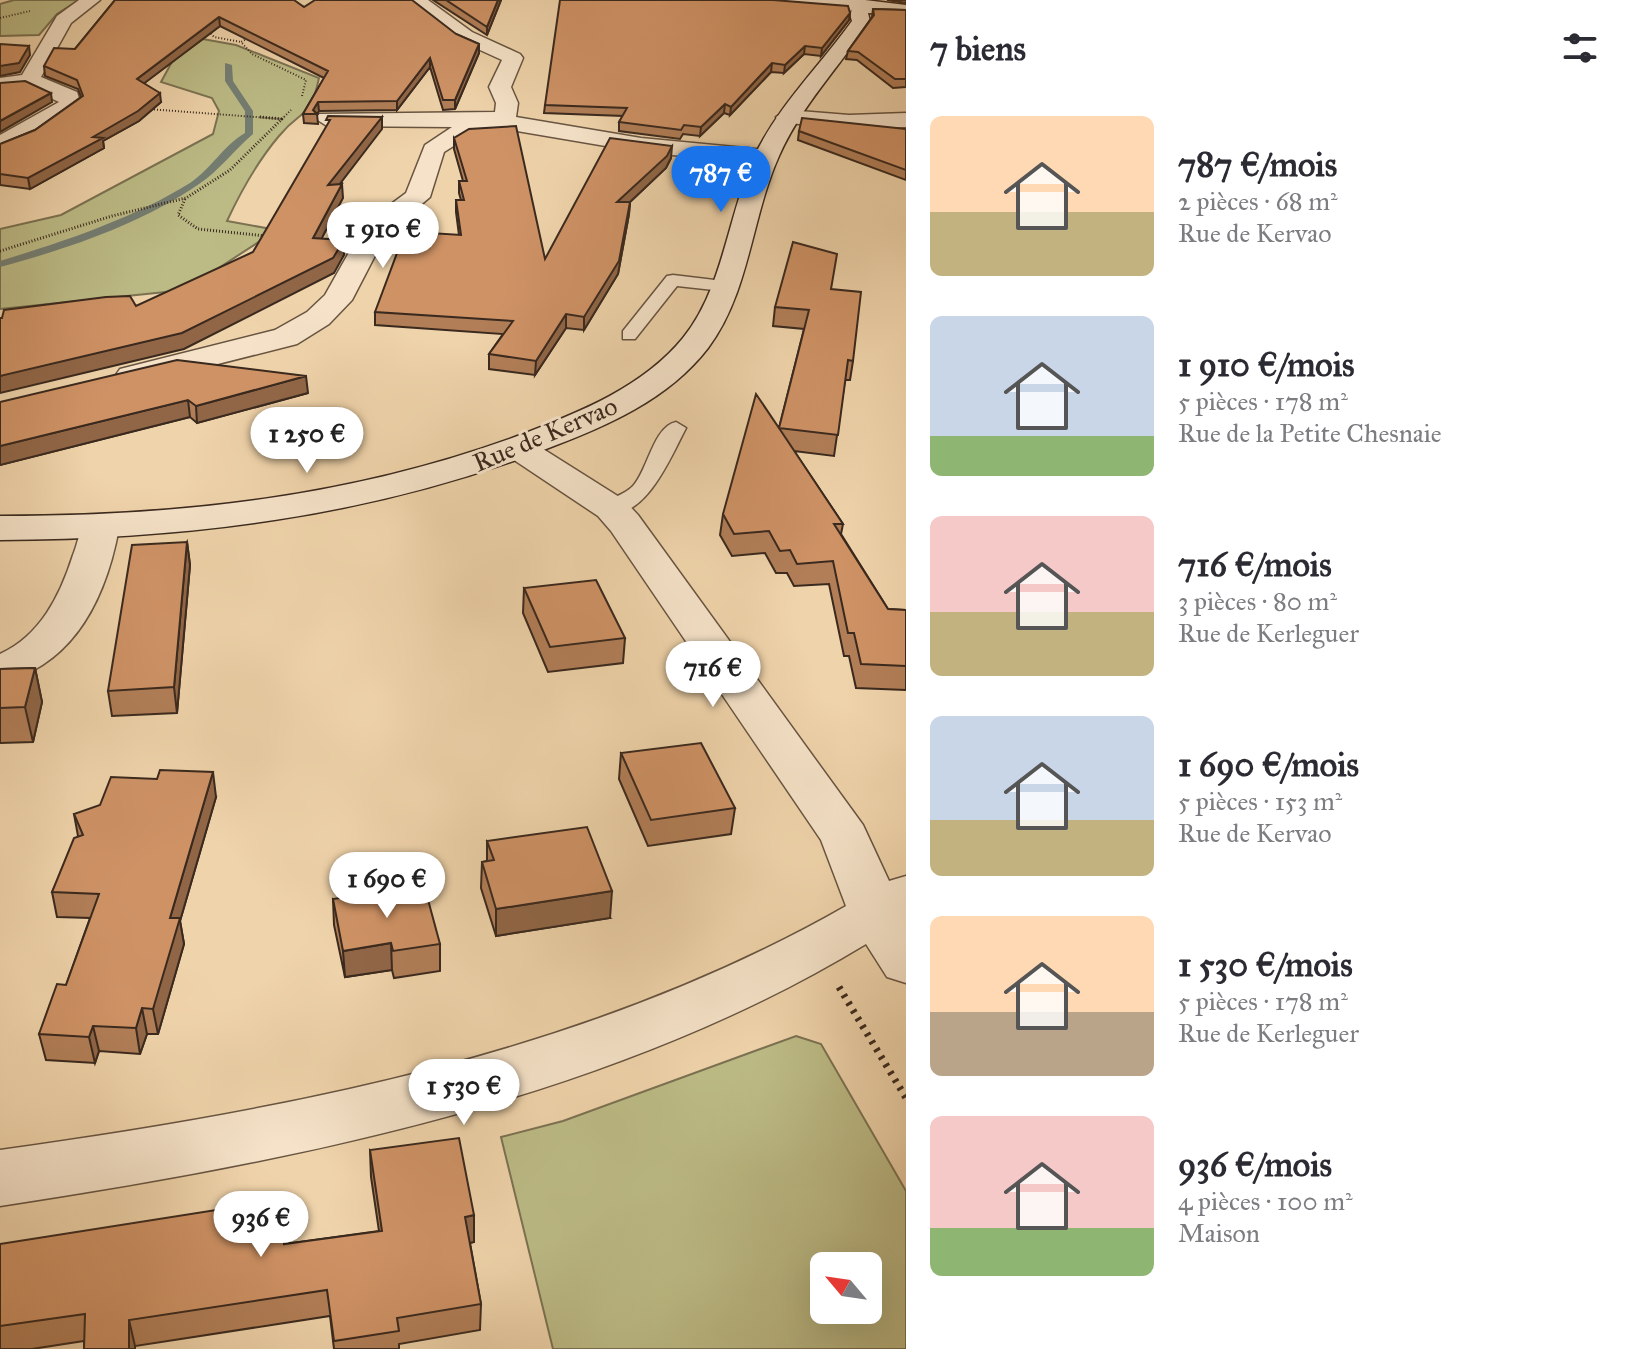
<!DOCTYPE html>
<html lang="fr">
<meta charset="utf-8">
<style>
body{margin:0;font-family:"IM FELL Great Primer",serif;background:#f7f7f7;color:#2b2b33;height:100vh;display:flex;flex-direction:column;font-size:30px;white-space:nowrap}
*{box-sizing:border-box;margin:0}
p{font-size:26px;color:#7c7c81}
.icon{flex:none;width:44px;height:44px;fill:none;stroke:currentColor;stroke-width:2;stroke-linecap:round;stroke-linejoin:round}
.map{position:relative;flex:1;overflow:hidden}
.details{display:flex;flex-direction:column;background:#fff;width:720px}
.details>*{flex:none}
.needle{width:52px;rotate:299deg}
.controls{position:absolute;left:810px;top:1252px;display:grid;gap:16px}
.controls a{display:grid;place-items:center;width:72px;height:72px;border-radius:12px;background:#fff;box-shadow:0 8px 32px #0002;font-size:40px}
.price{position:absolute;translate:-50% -68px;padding:0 18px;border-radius:28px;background:#fff;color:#222;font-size:26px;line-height:52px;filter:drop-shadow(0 2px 4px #0008)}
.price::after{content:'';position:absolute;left:50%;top:48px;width:24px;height:18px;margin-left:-12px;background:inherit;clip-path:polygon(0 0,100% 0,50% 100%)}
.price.on{background:#1a73e8;color:#fff}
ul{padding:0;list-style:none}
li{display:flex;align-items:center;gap:24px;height:200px;padding:0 24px}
li span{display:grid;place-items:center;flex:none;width:224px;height:160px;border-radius:12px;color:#555}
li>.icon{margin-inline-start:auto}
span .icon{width:96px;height:96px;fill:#fffc;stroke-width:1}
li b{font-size:34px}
h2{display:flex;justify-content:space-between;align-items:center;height:96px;padding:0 24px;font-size:34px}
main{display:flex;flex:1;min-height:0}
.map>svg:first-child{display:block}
.green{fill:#bcbb86;stroke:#7b7252;stroke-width:2;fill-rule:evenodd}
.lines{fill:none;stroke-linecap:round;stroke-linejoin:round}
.stream{fill:#747e73;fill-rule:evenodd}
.service-casing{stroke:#675441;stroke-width:3}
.minor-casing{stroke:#675441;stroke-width:3}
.secondary-casing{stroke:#3a291e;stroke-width:3}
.path-far2{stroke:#3a291e;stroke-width:2;stroke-dasharray:1 2;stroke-linecap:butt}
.path-far1{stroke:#3a291e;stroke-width:3;stroke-dasharray:1 2;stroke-linecap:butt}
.path{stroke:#3a291e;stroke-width:7;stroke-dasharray:3 6;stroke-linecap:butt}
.service{fill:#f5e2c8;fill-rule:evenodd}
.minor{fill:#f5e2c8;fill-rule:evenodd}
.secondary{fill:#f5e2c8;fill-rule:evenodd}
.wall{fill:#b17e57;stroke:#3a291e;stroke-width:2}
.shaded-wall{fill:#906647;stroke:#3a291e;stroke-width:2}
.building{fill:#ce9265;stroke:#3a291e;stroke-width:2}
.labels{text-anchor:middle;stroke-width:6;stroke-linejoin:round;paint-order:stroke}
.far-street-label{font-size:26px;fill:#3a291e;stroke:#f5e2c8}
</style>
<main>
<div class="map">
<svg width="906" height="1349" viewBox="0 0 906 1349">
<rect width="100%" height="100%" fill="#efd3aa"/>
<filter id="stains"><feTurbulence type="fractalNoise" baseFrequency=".0025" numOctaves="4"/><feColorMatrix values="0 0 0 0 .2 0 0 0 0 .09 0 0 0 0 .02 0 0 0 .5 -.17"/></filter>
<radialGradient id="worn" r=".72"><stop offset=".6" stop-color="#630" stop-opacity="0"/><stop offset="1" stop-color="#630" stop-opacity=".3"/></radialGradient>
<path class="green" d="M14 0H79L57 14 39 35 0 36V4Z
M186 36 236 45 319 78C310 121 303 107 279 136 257 162 241 191 227 221L277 230 185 290 0 309V229L61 215 213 134 219 111 212 98 161 82Z
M796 1036 821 1044 906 1191V1349H553L501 1137 563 1121ZM824 1266H868V1310H824Z"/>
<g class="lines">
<path class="stream" d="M225 63 232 65 233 81 253 111V134C235 149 218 172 199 184 141 224 67 249 0 267V261C65 241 132 219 190 183 211 169 223 146 245 133V111L225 81Z"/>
<defs>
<path id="service" d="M673 275 723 281 732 286 723 291 677 286 635 339H623V331L667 276Z
M676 422 686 428C671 456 645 523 603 513L600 508C608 497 624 496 633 486 648 470 653 427 676 422Z"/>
<path id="minor" d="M79 0H100L71 23 41 77 77 92 81 104 35 137 0 151V135L59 102 27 87 0 90V78L22 75 57 16Z
M407 0H428L472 32 520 54 523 58 511 87 518 103 516 117 641 138 766 150 778 157 766 164 641 152 499 128 468 137 444 152 430 197 397 225 379 248 352 300 329 324 297 344 131 386 120 383 115 376 120 369 275 330 307 312 325 295 356 240 379 213 406 193 425 145 452 127 327 126 316 119 319 114 495 112 496 103 489 87 502 60 458 40Z
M787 110 849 115 906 113V127L849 129 779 122 776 117Z
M520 438 532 442 624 500 638 515 863 825 889 881 906 876V983L887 977 866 944C609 1100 294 1161 0 1206V1150C292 1109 587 1054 846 906L821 840 611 531 598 516 508 456 502 449 508 442Z
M100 516 114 520 119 528C106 598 74 665 0 683V654C40 636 60 596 73 555 78 543 79 531 86 520Z"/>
<path id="secondary" d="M765 0H865L906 5V15L868 13 870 21C840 66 801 106 779 156 751 218 750 292 708 348 668 400 605 427 546 449 370 517 187 539 0 540V516C180 516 354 497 523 434 580 412 643 387 683 338 723 289 728 216 753 159 777 107 819 67 852 21L849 11 774 5Z"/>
</defs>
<use href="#service" class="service-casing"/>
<use href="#minor" class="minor-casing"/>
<use href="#secondary" class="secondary-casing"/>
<path class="path-far2" d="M0 18 30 11
M207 29 214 37 241 42
M250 37 241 42 252 54 306 80 302 96
M148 109 282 119
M282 119 291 110"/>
<path class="path-far1" d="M260 117 282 119
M185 199 178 215 198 229 266 236
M0 251 112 216 186 198 230 170 284 117"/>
<path class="path" d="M839 987 906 1098"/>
<use href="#service" class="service"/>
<use href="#minor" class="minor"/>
<use href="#secondary" class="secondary"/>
</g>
<path class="wall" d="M115 0 298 4 304 7 456 34 479 44V53L455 109 443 110 430 67 397 110 319 111 317 114 318 124 304 123 303 114 324 78 220 26 144 83 161 102 139 121 103 141 104 148 30 189 0 185V144L35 130 81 97 78 89 45 76 44 66 75 49Z
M433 0H501L487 35Z
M887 0H906V3Z
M873 9 906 10V87L893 88 857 60 846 59 848 51 872 17Z
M850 13 849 20 821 56 804 54 784 73 771 72 730 115 724 113 700 136 683 134 680 139 619 131V122L623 116 544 113 545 105Z
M906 129V180L798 140 799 131Z
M454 138 545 259 671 158 666 168 630 202 629 214 618 274 584 330 566 328 535 375 489 369V354L503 334 375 325V312L424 247 459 235 456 212V200H461L459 193V181H463L454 149Z
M831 289 853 361 850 380H845L834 456 794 451 843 524 841 534 888 609 906 610V690L856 688 849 656H844L829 584 794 586 787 573H776L765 553 732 556 720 535 723 514 779 428 804 329 773 326 775 307Z
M308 393 197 423 190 417 0 465V402Z
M187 542 190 565 177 713 112 716 108 691Z
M524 588 625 638 623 663 548 672 523 613Z
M35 668 42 702 33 742 0 743V669Z
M621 753 735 808 731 834 648 846 619 779Z
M216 797 180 921 184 944 158 1034H147L140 1054 99 1051 95 1063 46 1060 39 1034 66 985 90 918 57 917 52 892 78 836 74 814Z
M487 841 610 918 496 936 481 888 482 862 487 861Z
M333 899 440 944V971L394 978 392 970 345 977 334 925Z
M370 1150 474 1215V1242L470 1243 481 1304 480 1330 399 1344V1349H334L330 1316 135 1346V1349H84V1341L32 1349H0V1244H285L379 1231 371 1177Z"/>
<path class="shaded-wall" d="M498 0H501L487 35V27Z
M850 13 849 20 821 56 822 48Z
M219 17 220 26 138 88 137 79Z
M479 44V53L455 109V100Z
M29 46 30 55 20 72 0 76V66Z
M805 46 804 54 784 73 785 65Z
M430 58V67L397 110V101Z
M772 63 771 72 730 115 731 107Z
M51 93 52 102 0 132V121Z
M160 93 161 102 139 121 103 141 104 148 30 189 28 178Z
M318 102 319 111 317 114 313 110Z
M725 104 724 113 700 136 701 127Z
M382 117V129L329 198 328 185Z
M672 146 671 158 666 168 630 202 629 214 618 274 584 330V317L617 202Z
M342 184 343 198 314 253 313 238Z
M344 240V255L334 273 184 349 0 393V376Z
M566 314V328L535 375 536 361Z
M306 376 308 393 197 423 196 406Z
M188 400 190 417 0 465V446Z
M187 542 190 565 177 713 174 687Z
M35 668 42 702 33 742 25 707Z
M213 772 216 797 180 921 184 944 158 1034 153 1009 170 918Z
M612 891 610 918 496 936V909Z
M391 943 392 970 345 977 343 951Z
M142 1008 147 1034 140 1054 136 1028Z
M93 1026 99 1051 95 1063 89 1037Z
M474 1215V1242L465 1244V1217Z
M129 1320 135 1346V1349H129Z"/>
<path class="building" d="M115 0H294L304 7 315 0H412L456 34 479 44 455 100H443L430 58 397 101 318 102 313 110 317 114H303L328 71 219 17 137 79 160 93 138 111 93 137 103 138 28 178 0 174V144L35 130 83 96 77 80 44 66 54 48 75 49Z
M446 0H498L487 27Z
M560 0H773L848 6 850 13 822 48 805 46 785 65 772 63 731 107 725 104 701 127 684 125 681 130 619 122 627 108 545 105Z
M873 9 906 10V79H895L858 52 848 51 874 15Z
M0 44 29 46 19 63 0 66Z
M25 81 51 93 0 121V83Z
M328 116 382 117 328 185 342 184 313 238 344 240 333 258 182 333 0 376V318H2L4 310 106 297 130 296 136 306 253 252 330 120H326Z
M802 118 906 129V170L799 131Z
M516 126 545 259 610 138 672 146 667 156 617 202H630L619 261 584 317 566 314 536 361 489 354 513 321 375 312 400 245 424 247 430 233 461 235 456 200H464L459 181H467L454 138 469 129Z
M793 242 837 254 831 289 861 292 853 361 848 360 838 435 779 428 843 524H834L888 609 906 610V666L861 664 854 633H848L833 561 797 564 790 550 780 551 769 531 734 534 723 514 756 394 779 428 809 310 775 307Z
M177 360 306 376 196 406 188 400 0 446V402Z
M187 542 174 687 108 691 132 545Z
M596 580 625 638 550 647 524 588Z
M35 668 25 707 0 708V669Z
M701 743 735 808 651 820 621 753Z
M160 770 213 772 170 918H180L153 1009 142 1008 136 1028 93 1026 89 1037 39 1034 57 984 66 985 99 894 52 892 74 838 83 835 74 814 100 805 111 777 157 779Z
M587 827 612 891 496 909 482 862 494 860 487 841Z
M424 885 440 944 393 951 391 943 343 951 333 899Z
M459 1138 474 1215 465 1217 481 1304 397 1318 399 1331 334 1341 327 1290 129 1320V1349H84L85 1314 0 1326V1244L280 1200 284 1244 382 1231 370 1150Z"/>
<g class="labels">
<g class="far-street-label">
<text transform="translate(545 434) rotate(-23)" y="9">Rue de Kervao</text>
</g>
</g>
<rect width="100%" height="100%" filter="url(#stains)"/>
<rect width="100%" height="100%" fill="url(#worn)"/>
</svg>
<div class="controls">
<a><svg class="needle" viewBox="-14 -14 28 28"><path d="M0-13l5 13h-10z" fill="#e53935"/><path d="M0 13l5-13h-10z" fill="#7c7c81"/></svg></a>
</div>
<b class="price on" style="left:721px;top:214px">787 €</b>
<b class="price" style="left:383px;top:270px">1 910 €</b>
<b class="price" style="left:307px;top:475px">1 250 €</b>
<b class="price" style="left:713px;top:709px">716 €</b>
<b class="price" style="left:387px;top:920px">1 690 €</b>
<b class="price" style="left:464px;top:1127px">1 530 €</b>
<b class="price" style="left:261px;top:1259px">936 €</b>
</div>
<section class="details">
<h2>7 biens<svg class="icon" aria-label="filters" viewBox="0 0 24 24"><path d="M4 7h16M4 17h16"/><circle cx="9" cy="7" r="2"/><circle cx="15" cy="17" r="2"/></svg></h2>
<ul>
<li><span style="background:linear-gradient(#ffd9b3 60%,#c2b280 0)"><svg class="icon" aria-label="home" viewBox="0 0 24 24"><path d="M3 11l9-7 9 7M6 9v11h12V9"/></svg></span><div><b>787 €/mois</b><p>2 pièces · 68 m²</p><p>Rue de Kervao</p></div></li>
<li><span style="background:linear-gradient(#c9d6e8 75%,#8fb573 0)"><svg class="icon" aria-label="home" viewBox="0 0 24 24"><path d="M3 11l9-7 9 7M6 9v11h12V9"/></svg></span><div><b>1 910 €/mois</b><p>5 pièces · 178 m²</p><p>Rue de la Petite Chesnaie</p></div></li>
<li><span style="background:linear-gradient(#f6c9c9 60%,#c2b280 0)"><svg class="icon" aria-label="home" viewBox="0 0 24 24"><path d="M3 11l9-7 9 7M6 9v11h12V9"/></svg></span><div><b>716 €/mois</b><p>3 pièces · 80 m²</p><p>Rue de Kerleguer</p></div></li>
<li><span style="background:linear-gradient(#c9d6e8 65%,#c2b280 0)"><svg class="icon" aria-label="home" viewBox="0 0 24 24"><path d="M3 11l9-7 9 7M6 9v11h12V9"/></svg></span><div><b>1 690 €/mois</b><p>5 pièces · 153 m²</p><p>Rue de Kervao</p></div></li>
<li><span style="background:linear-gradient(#ffd9b3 60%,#b9a48a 0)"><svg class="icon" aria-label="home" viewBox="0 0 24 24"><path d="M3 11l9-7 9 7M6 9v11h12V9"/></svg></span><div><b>1 530 €/mois</b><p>5 pièces · 178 m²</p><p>Rue de Kerleguer</p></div></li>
<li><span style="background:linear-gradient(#f6c9c9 70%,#8fb573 0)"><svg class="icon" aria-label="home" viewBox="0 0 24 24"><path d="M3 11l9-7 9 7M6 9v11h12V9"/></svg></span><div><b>936 €/mois</b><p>4 pièces · 100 m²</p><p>Maison</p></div></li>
</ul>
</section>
</main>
